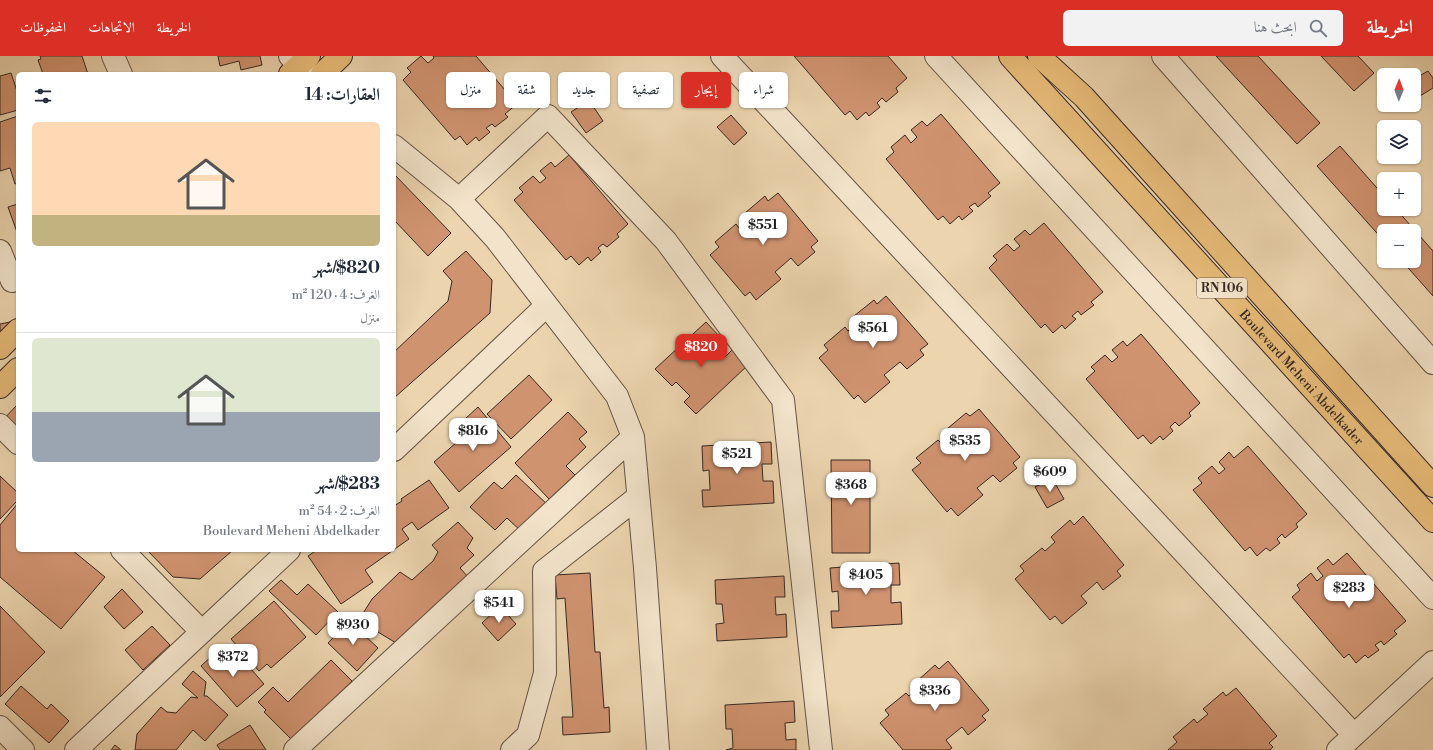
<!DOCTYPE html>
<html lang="ar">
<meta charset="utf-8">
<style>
body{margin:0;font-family:"Libre Bodoni",Amiri,serif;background:#f2f2f3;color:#1f2937;direction:rtl;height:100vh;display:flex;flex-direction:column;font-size:15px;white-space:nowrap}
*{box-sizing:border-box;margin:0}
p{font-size:13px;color:#747a83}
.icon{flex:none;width:22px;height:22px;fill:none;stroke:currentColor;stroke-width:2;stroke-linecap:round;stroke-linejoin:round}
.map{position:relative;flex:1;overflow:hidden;direction:ltr}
.details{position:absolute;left:16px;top:16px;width:380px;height:480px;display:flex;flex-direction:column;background:#fff;border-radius:6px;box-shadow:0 1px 3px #0004;direction:rtl}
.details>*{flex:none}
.top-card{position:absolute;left:408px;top:16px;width:380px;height:36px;direction:rtl;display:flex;gap:8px}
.needle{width:26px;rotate:1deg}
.tools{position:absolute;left:1377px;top:12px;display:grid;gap:8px}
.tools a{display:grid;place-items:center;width:44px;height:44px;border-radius:6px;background:#fff;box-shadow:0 1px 3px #0004;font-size:20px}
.price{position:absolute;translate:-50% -34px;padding:0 9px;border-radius:8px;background:#fff;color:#222;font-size:13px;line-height:26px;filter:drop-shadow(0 1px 2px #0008)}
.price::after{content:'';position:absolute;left:50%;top:24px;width:12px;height:9px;margin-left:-6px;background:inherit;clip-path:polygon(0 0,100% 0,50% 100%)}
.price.on{background:#d93025;color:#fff}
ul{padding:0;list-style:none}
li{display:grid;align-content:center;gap:8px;height:212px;padding:0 16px}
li+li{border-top:1px solid #e0e1e3}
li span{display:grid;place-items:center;height:124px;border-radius:6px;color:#555}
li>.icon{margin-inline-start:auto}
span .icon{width:72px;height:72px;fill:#fffc;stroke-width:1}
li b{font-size:17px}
h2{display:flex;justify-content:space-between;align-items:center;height:48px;padding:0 16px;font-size:17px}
.pill{padding:0 14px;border-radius:6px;background:#fff;box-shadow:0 1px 3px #0004;font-size:14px;line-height:36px}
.pill.on{background:#d93025;color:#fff}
header{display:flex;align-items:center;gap:24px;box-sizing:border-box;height:56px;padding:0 20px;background:#d93025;color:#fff}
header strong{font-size:19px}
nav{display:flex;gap:22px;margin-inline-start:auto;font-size:14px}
.search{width:280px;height:36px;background:#f2f2f3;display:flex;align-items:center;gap:10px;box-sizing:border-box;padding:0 14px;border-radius:6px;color:#747a83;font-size:15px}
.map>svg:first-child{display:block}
.building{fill:#d09370;stroke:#362823}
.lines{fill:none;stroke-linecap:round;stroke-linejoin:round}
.street-casing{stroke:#635346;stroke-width:24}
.primary-casing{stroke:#362823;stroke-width:24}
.street{stroke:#f2e3ca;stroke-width:22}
.primary{stroke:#e6ba77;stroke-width:22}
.labels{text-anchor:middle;stroke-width:3.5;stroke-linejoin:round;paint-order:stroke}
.shield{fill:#f2e3ca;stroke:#6e6055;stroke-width:1}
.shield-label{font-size:12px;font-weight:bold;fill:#362823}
.street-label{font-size:13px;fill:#362823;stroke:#f2e3ca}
</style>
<header>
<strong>الخريطة</strong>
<div class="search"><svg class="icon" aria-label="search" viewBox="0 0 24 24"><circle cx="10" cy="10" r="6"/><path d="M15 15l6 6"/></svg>ابحث هنا</div>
<nav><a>الخريطة</a><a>الاتجاهات</a><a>المحفوظات</a></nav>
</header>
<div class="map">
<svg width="1433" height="694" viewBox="0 0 1433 694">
<rect width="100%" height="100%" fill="#ebd4ae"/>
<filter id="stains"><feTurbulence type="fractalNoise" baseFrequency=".005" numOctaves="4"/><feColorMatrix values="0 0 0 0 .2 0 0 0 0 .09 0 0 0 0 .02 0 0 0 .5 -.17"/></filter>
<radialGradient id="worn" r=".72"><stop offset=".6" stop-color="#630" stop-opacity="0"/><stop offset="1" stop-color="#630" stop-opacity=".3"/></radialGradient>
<path class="building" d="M40 0H82L88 18H43L38 4 41 3Z
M218 0H260L262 9 241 14 239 5 220 10Z
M421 0 428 7 434 2 433 0H476L517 48 505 58 508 61 495 71 492 68 486 72 490 76 479 85 476 81 467 89 460 80 455 84 403 24 411 16 407 12Z
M794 0H888L907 22 896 32 898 36 886 46 882 42 877 47 880 51 869 60 866 56 857 64 850 55 845 59Z
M1216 0H1258L1320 67 1297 88Z
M1321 0H1358L1374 17 1354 35Z
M1428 15 1433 22V32L1420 40 1414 31V23Z
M11 17 18 38V54L0 59V20Z
M589 44 603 65 586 77 571 56Z
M941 58 1000 127 988 137 991 140 978 151 975 147 969 151 973 155 962 164 959 160 950 168 943 160 938 164 886 103 894 96 891 91 905 79 911 87 917 81 911 74 922 65 927 70Z
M731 59 747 77 734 89 717 71Z
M18 60V127L15 128 10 112 0 115V66Z
M1340 90 1384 140V153H1396L1433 195V240L1402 205H1414V175H1384V185L1317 110Z
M569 99 628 168 617 178 619 181 607 191 603 188 598 192 601 196 591 205 588 201 579 209 571 200 566 204 514 144 523 136 519 132 533 120 540 127 546 122 540 115 551 106 555 111Z
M394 118 451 177 428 200 394 164Z
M778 137 818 185 811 191 815 196 798 210 791 202 775 216 781 223 756 244 750 236 745 240 710 199 719 191 715 186 736 168 739 172 750 162 745 157 765 140 768 145Z
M18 148V179L8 151Z
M1044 167 1103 236 1091 246 1094 249 1081 259 1078 255 1072 260 1076 263 1065 273 1062 269 1053 277 1045 268 1041 272 989 212 997 204 993 200 1007 188 1014 195 1020 190 1014 183 1025 174 1030 179Z
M466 195 492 224 490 257 394 342V296L448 245 452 225 443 215Z
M886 240 928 288 920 294 924 299 907 313 900 306 884 319 890 326 865 347 858 339 854 343 819 302 828 294 824 289 845 271 848 275 858 266 854 260 874 244 877 248Z
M10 266 12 276 0 279V268Z
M706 266 720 281 713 288 725 301 732 294 747 310 696 358 684 346 690 340 676 326 672 330 655 313Z
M1141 278 1200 347 1189 357 1191 360 1179 370 1175 366 1170 371 1173 375 1163 384 1160 380 1151 388 1143 379 1138 383 1086 323 1095 315 1091 311 1105 299 1112 306 1118 301 1112 294 1123 285 1127 290Z
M529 319 552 344 511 383 487 358Z
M18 348V387L0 367Z
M478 351 511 391 459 436 434 406 472 373 464 364Z
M979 353 1020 401 1013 407 1017 412 1000 426 993 419 977 432 983 439 958 460 951 452 947 456 912 414 921 407 916 402 938 384 941 387 951 378 947 373 966 357 970 360Z
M568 356 587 376 579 383 586 391 566 410 575 419 549 443 515 407Z
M771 386 772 408H762L763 425H773L774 447 703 451 702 434H710L709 414 703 415 702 390Z
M1248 390 1307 458 1296 468 1298 471 1285 482 1282 478 1277 483 1280 487 1270 495 1266 492 1257 500 1250 491 1245 495 1193 434 1202 427 1198 422 1212 410 1219 418 1225 413 1219 406 1229 396 1234 402Z
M831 404H870V497H832Z
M516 419 549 450 523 477 507 462 495 474 470 451 494 426 502 433Z
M0 420 18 437V444L0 463Z
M1052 422 1064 443 1047 452 1035 431Z
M429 424 449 452 418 474 412 466 402 473 409 483 365 514 373 526 341 548 308 500 317 494H394V450L402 445 401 443Z
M18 447V494H72L105 521 61 573 0 521V469Z
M1083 460 1124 509 1117 515 1121 520 1103 534 1097 526 1081 540 1087 547 1062 568 1055 560 1050 564 1015 523 1024 515 1020 510 1042 492 1045 495 1055 486 1051 481 1070 464 1074 469Z
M458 466 473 482 467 492 474 499 460 512 469 522 401 590 378 576 362 559 372 543 400 516 412 524 433 505 438 496 432 489Z
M147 494H233L200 523 173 521Z
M1347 497 1406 565 1394 575 1397 578 1384 589 1381 585 1375 589 1379 594 1368 602 1365 599 1356 607 1349 598 1344 602 1292 541 1300 534 1297 529 1311 517 1317 525 1323 520 1317 512 1328 503 1333 509Z
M899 507 900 529H891V547L901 546 902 568 832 572 831 555H839L838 535 832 536 830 512Z
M590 517 595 596H600L604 652 609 651 610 676 563 679 562 661H573L565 542 557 543 555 519Z
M784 520 785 541H775L776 559 786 558 787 581 717 585 716 568 724 567 722 548H716L715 524Z
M281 524 297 539 308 528 338 556 316 579 269 535Z
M122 533 143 556 124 573 104 551Z
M274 545 306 581 271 612 267 608 259 615 231 583Z
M0 550 45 596 0 641Z
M500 550 516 568 498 585 482 567Z
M349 565 378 592 357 615 328 587Z
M152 570 170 589 143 614 125 594Z
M237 597 264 628 237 651 201 610 214 598 223 609Z
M331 604 352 625 292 684 264 656 266 654 258 646 273 631 288 646Z
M948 605 989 654 982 660 986 664 968 679 962 671 946 684 952 692 949 694H903L880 667 889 659 885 654 906 637 909 640 920 631 916 626 935 609 939 613Z
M193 615 206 626 204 640H207L228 659 205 685 193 674 176 694H135L137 678 161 651 167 656 176 657 191 641 198 642 182 628Z
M21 630 47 653 51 648 69 665 49 687 5 648Z
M1236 632 1277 680 1269 687 1273 691 1270 694H1168L1177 686 1173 681 1194 663 1197 667 1208 658 1203 653 1223 636 1226 640Z
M794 645 795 666 785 667 786 684 796 683V694H726L733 692 732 673H726L725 649Z
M250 669 266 694H220L217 689Z
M115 689 121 694H111Z"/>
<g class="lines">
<defs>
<path id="street" d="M113 0 121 18
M290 0 308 18
M722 0 1354 679
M936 0 1433 542
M1163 0 1433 307
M394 90 459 143 495 182 617 340 633 381 645 512 658 694
M459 143 548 60 666 185 783 344 821 694
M0 195 12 225
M0 369 18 387
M394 394 546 250
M122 494 202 576
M0 671 23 694
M76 694 289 494
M295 694 633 381
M512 694 528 679 545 617 544 515 638 441
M1338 694 1433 606"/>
<g id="primary">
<path id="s1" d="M1010 0 1433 465"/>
<path d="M1039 0 1084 41 1433 430"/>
<path d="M290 18 309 0"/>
<path d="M322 18 341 0"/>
<path d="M0 292 18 274"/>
<path d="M0 331 18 313"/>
</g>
</defs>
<use href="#street" class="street-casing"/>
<use href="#primary" class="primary-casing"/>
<use href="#street" class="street"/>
<use href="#primary" class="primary"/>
</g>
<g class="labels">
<rect class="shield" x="1197" y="222" width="50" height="20" rx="3"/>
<g class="shield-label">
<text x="1222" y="236">RN 106</text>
</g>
<g class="street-label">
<text dy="5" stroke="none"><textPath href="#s1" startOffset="434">Boulevard Meheni Abdelkader</textPath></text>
</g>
</g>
<rect width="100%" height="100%" filter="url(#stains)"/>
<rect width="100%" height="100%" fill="url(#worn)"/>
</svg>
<div class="tools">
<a><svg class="needle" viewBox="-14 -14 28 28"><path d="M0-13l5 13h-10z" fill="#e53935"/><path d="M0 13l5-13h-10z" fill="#747a83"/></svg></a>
<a><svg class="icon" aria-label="layers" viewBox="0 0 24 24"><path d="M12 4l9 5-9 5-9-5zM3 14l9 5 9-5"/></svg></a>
<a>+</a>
<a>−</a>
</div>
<b class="price" style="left:763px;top:190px">$551</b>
<b class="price" style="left:873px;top:293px">$561</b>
<b class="price on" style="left:701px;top:312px">$820</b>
<b class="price" style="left:473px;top:396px">$816</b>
<b class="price" style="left:965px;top:406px">$535</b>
<b class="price" style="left:737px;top:419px">$521</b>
<b class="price" style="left:1050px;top:437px">$609</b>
<b class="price" style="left:851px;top:450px">$368</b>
<b class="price" style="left:866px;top:540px">$405</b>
<b class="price" style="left:1349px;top:553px">$283</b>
<b class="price" style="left:499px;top:568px">$541</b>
<b class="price" style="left:353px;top:590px">$930</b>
<b class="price" style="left:233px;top:622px">$372</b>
<b class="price" style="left:935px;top:656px">$336</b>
<div class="top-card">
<a class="pill">شراء</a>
<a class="pill on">إيجار</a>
<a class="pill">تصفية</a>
<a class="pill">جديد</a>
<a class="pill">شقة</a>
<a class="pill">منزل</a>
</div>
<section class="details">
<h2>العقارات: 14<svg class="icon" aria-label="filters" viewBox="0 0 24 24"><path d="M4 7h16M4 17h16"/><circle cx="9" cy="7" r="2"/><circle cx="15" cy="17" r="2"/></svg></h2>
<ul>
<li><span style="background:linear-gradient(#ffd9b3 75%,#c2b280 0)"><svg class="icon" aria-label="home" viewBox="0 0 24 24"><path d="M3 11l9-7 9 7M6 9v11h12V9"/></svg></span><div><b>$820/شهر</b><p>الغرف: 4 · 120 m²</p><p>منزل</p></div></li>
<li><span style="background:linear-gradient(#dfe7d0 60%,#9aa5b1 0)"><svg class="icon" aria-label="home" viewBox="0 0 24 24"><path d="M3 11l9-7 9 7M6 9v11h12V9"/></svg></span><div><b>$283/شهر</b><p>الغرف: 2 · 54 m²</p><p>Boulevard Meheni Abdelkader</p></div></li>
</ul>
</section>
</div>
